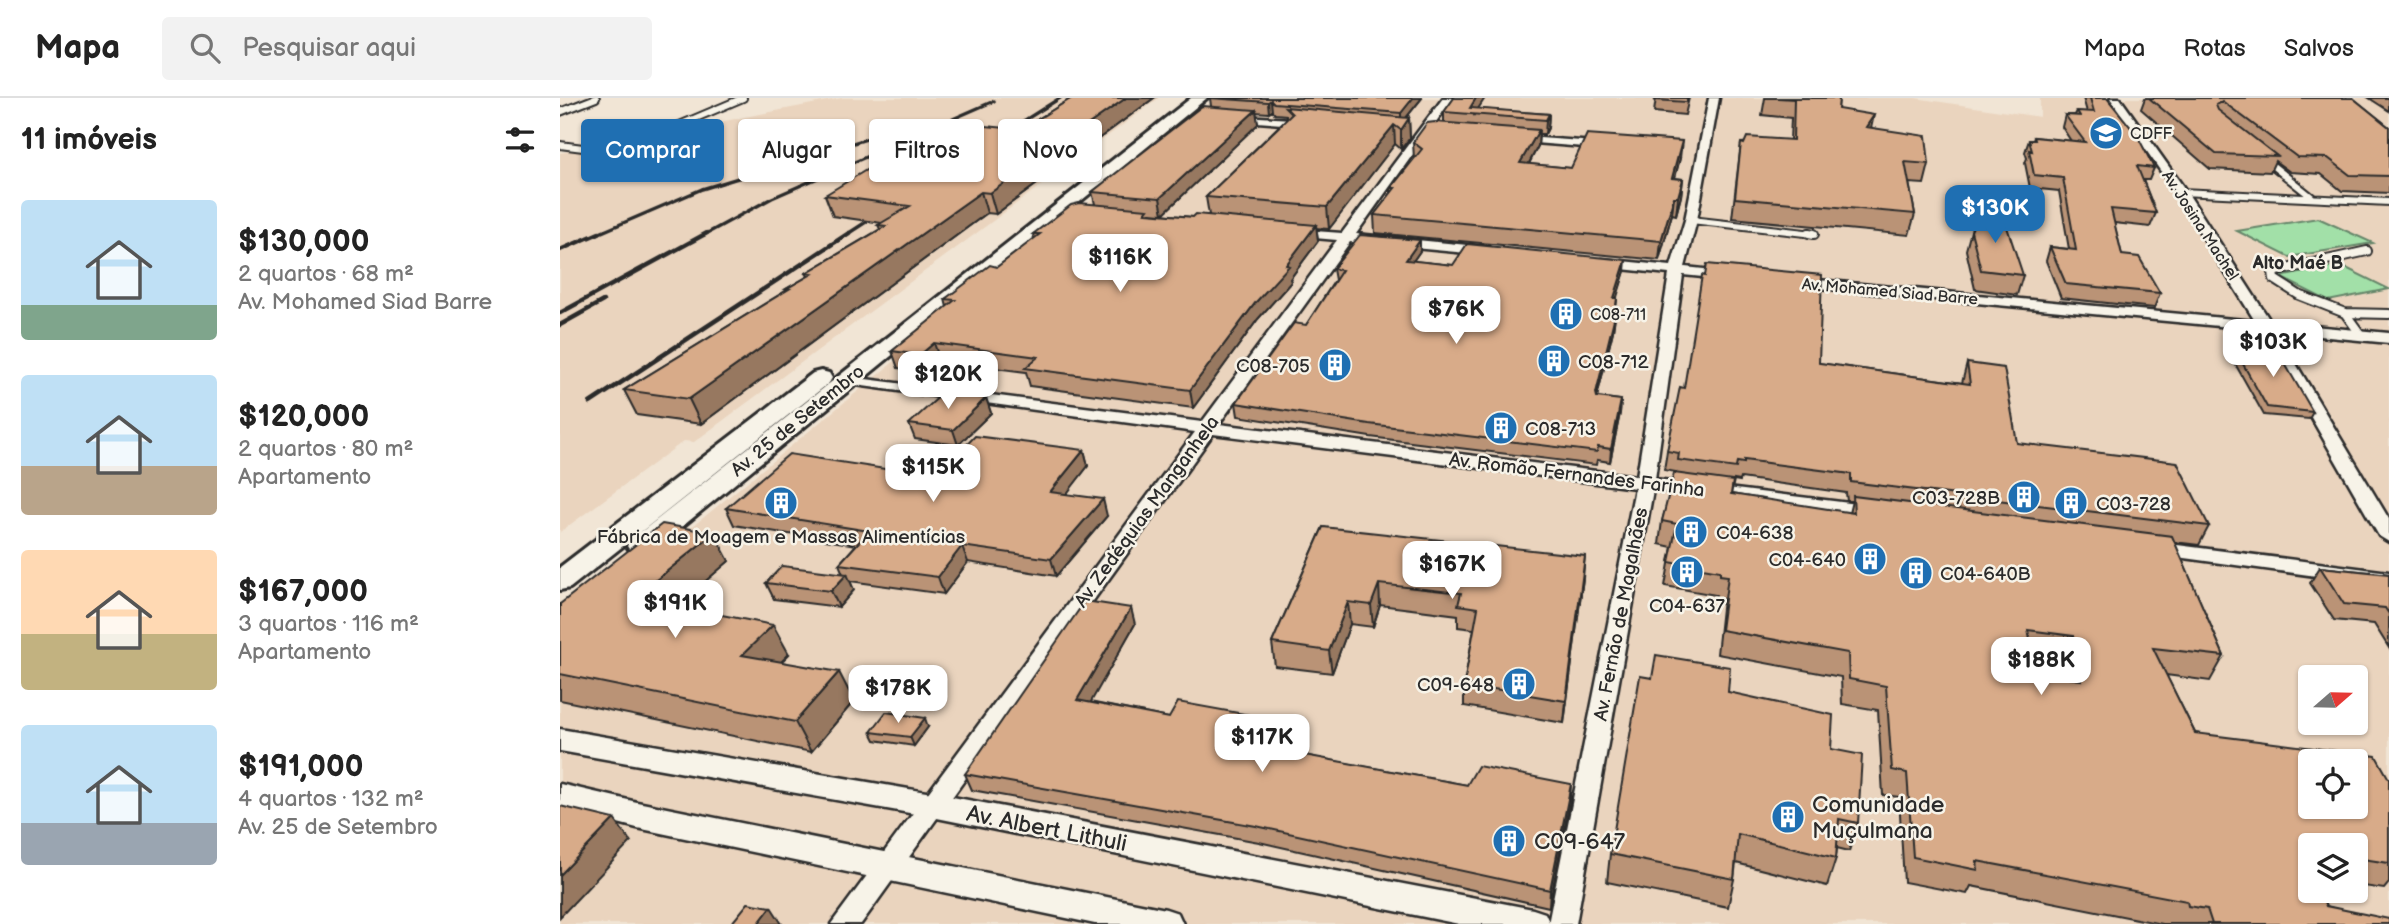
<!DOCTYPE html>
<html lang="pt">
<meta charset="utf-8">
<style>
body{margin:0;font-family:"Balsamiq Sans",sans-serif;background:#f2f2f2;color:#222;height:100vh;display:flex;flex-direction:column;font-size:26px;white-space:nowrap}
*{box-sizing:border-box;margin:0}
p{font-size:23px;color:#767676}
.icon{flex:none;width:38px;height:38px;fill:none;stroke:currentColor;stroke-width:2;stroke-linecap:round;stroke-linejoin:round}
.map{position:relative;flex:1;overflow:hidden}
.panel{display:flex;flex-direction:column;background:#fff;width:560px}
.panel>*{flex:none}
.top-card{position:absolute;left:21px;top:21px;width:665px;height:63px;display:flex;gap:14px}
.needle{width:46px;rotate:70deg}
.controls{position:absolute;left:1738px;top:567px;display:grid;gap:14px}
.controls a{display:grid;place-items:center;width:70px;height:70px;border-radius:7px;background:#fff;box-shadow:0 2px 5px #0004;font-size:35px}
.price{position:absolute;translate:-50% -60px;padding:0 16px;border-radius:14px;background:#fff;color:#222;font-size:23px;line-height:46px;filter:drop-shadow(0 2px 4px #0008)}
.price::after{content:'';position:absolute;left:50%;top:42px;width:21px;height:16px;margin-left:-10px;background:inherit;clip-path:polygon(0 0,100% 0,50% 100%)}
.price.current{background:#1f6fb2;color:#fff}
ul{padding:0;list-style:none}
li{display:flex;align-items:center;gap:21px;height:175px;padding:0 21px}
li span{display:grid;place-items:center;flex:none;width:196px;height:140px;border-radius:7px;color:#555}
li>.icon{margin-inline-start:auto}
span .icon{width:84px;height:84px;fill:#fffc;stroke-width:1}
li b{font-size:30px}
h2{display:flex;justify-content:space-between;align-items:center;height:84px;padding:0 21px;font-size:30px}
.tag{padding:0 24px;border-radius:7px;background:#fff;box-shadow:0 2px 5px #0004;font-size:24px;line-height:63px}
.tag.current{background:#1f6fb2;color:#fff}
header{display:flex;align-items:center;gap:42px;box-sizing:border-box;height:98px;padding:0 35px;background:#fff;border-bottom:2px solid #e0e0e0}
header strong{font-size:33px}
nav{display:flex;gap:38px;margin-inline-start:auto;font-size:24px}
.search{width:490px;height:63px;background:#f2f2f2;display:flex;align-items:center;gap:18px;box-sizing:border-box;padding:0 24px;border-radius:7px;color:#767676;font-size:26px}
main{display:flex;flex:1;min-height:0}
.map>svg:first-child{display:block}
.built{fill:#ead4be;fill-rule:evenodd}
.green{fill:#a2e0a8;stroke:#66866a;stroke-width:2}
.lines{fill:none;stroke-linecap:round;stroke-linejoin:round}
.service-far1-casing{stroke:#2b2b2b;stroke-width:10}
.service-casing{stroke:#2b2b2b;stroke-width:12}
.minor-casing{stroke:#2b2b2b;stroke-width:5}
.tertiary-casing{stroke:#2b2b2b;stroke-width:5}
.secondary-casing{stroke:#2b2b2b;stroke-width:6}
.service-far1{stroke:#f7f3e8;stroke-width:6}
.service{stroke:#f7f3e8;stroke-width:8}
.minor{fill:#f7f3e8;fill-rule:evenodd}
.tertiary{fill:#f7f3e8;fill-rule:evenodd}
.secondary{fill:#f7f3e8;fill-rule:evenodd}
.rail-far1{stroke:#2b2b2b;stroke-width:3.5}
.rail{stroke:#2b2b2b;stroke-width:4.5}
.wall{fill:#ba9376;stroke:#2b2b2b;stroke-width:2;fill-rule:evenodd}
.shaded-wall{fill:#977860;stroke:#2b2b2b;stroke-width:2}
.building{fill:#d8ab89;stroke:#2b2b2b;stroke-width:2;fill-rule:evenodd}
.labels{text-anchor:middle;stroke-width:5;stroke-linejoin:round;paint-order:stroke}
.far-poi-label{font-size:16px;fill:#2b2b2b;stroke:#f7f3e8;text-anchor:start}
.far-street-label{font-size:16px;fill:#2b2b2b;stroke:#f7f3e8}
.far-neighbourhood-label{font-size:18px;font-weight:bold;fill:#2b2b2b;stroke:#f7f3e8}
.poi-label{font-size:19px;fill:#2b2b2b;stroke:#f7f3e8;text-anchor:start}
.street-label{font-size:19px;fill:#2b2b2b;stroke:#f7f3e8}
.near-poi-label{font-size:23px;fill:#2b2b2b;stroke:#f7f3e8;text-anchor:start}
.near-street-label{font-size:23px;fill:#2b2b2b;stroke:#f7f3e8}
</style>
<header>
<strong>Mapa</strong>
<div class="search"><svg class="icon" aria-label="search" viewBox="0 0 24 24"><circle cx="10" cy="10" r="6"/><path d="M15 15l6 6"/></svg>Pesquisar aqui</div>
<nav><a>Mapa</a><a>Rotas</a><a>Salvos</a></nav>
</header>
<main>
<section class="panel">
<h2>11 imóveis<svg class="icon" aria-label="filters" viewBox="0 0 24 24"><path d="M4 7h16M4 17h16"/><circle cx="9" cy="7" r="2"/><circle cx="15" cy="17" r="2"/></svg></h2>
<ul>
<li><span style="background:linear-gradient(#bfe0f5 75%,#7fa58c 0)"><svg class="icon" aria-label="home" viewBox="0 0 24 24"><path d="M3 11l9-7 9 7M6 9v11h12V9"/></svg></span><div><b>$130,000</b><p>2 quartos · 68 m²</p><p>Av. Mohamed Siad Barre</p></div></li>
<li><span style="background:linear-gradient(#bfe0f5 65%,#b9a48a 0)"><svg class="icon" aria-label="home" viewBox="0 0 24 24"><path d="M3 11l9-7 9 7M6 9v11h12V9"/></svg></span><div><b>$120,000</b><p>2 quartos · 80 m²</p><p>Apartamento</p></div></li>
<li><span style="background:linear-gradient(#ffd9b3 60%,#c2b280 0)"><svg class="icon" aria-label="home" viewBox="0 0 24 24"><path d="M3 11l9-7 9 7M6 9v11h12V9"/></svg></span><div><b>$167,000</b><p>3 quartos · 116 m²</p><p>Apartamento</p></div></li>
<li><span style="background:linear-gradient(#bfe0f5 70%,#9aa5b1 0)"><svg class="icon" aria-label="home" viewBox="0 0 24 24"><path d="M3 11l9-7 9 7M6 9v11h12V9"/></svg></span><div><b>$191,000</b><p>4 quartos · 132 m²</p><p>Av. 25 de Setembro</p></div></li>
</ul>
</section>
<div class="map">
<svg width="1829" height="826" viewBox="0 0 1829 826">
<rect width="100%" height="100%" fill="#f1e5d5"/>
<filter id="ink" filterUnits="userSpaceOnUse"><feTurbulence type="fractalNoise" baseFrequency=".0143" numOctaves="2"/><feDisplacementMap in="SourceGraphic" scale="14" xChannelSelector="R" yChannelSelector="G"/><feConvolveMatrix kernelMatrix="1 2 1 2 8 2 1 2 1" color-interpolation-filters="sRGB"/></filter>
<g filter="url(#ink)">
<path class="built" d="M283 0H599L134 344 124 343 0 434V55Z
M656 0H1355L1480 19V0H1829V826H0V537ZM1750 579H1796V625H1750ZM1750 663H1796V709H1750ZM1750 747H1796V793H1750Z"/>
<path class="green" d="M1758 120 1813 145 1729 159 1677 133Z
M1780 167 1829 191 1768 203 1720 179Z"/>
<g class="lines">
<defs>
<path id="service-far1" d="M0 14 36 0
M0 47 46 53 70 48 183 0
M1703 60 1753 100
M1621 94 1829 104
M1131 122 1254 136"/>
<path id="service" d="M1249 135 1254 136
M1785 215 1739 197 1714 181 1713 174 1807 153
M1801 237 1785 215 1829 216"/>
<path id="minor" d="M883 0H893L796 136 928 149 935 153 928 157 790 144 659 326 1077 378 1109 176 1042 169 1035 165 1042 161 1111 168 1125 122 1149 0H1159L1137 122 1125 169 1172 174 1179 178 1172 182 1123 177 1095 381 1314 408 1324 414 1321 418 1314 420 1093 392 1016 826H988L1075 390 653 336 301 826H271L635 334 288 286 282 284V278L642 324 777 142 732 138 725 134 727 131 782 135Z
M1550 0H1560L1627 94 1711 224 1829 235V245L1717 234 1829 421V444L1819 438 1701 232 1237 188 1230 184 1237 180 1695 223 1615 94Z
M667 17 749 22 754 25 749 28 671 22 666 19Z
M954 38 1049 45 1055 48 1049 51 950 43 948 41Z
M1594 444 1829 474V488L1587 455 1584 450Z"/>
<path id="tertiary" d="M0 631 372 695 973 811 985 815 990 826H899L372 719 0 653Z
M0 686 77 704 606 811 618 815 623 826H535L77 730 0 710Z"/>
<path id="secondary" d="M631 0H647L91 454 81 457 71 454 67 448 71 442Z
M261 273 269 275 272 280 269 285 10 490 0 492V469L253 275Z"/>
</defs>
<use href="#service-far1" class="service-far1-casing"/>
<use href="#service" class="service-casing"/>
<use href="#minor" class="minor-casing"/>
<use href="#tertiary" class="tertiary-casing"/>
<use href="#secondary" class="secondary-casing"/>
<use href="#service-far1" class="service-far1"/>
<use href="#service" class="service"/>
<use href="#minor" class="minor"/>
<use href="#tertiary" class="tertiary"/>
<use href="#secondary" class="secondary"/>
<path class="rail-far1" d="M435 41 500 0
M35 137 142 91 359 25
M144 137 212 100 434 3
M286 137 323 113"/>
<path class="rail" d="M0 152 39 135
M0 215 147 135
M0 227 43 203
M30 305 289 135"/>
</g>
<path class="wall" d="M512 0H594L436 116 427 115 141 326 77 317 64 292 227 192 226 191 248 178 246 175 320 131 318 127 322 125 273 118 265 97 473 24Z
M650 0H862L846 20H849L850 40 841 51 835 46 769 131 756 130 758 143 730 181 731 184 698 221 633 310 470 288 466 274 380 263 367 274 338 270 332 253 387 209 385 201 437 169 474 141 473 136 535 106 532 94 651 8ZM712 13 715 16 726 17V21L646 99 649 117 633 119 589 115 603 116 698 26 696 14 709 15Z
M1096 0H1129L1125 17 1094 14Z
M1205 0H1279L1278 11 1311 30 1369 66 1364 86 1349 85 1355 116 1349 137 1172 120 1181 45 1230 42 1231 20 1202 17Z
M1523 0H1547L1594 70 1589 82H1583L1596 115 1590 129 1554 125 1562 157 1600 195 1594 210 1501 200 1486 163 1490 149 1509 151 1499 93 1470 90 1465 65 1467 60 1465 54 1469 42H1473L1474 39 1511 43 1502 29 1505 17H1515L1517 13 1527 14Z
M1585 0H1793L1829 29V95L1782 93 1761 76 1730 74 1715 63 1710 74 1650 71 1581 11Z
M1809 0H1829V13Z
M918 11 989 16 988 30 985 36H979L978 48 969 66 1011 70 1120 60 1115 80 1123 81 1121 98 1116 117 1112 116 1099 162 815 135 814 117 831 95V90L854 61 853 44 884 25V14Z
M1411 133 1463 177 1457 197 1415 191 1406 152Z
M860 142V153L853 163 893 167 1065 173 1056 200H1057L1056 212 1053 233 1037 299 1061 302 1060 315 1050 364 1037 362 1036 367 810 339 678 318 676 305 746 227 775 182 773 171Z
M1673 248 1753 314 1749 321 1704 317 1669 255Z
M1259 265 1402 285 1407 265 1457 345 1649 428 1639 447 1614 444 1664 558 1650 583 1606 577 1635 635 1829 681V785L1824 791 1796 787V747H1750V793H1772L1767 799 1761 798 1766 808 1829 826H1602L1411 788 1407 796 1344 784 1339 699 1323 697 1318 612 1282 606 1281 579 1157 556 1163 501 1156 500V497L1105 488 1112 449 1099 446 1102 423 1116 374 1104 372 1107 353 1124 290ZM1181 380 1286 395 1287 403H1292L1289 415 1171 396 1174 382 1180 383ZM1474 558 1502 562 1505 580 1477 575Z
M426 300 431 315 398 347 355 341 349 326Z
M524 352 528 368 506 396 547 418 496 478 408 464 384 496 290 483 294 492 279 509 214 501 206 485 283 476 279 466 296 447 174 427 166 410 376 379Z
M763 429 1023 480 1004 625 904 608V586L914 531 898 529V517L820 507 813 529 790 526 772 575 715 568 712 545Z
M169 463 116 508 229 556 221 564 294 603 251 654 0 602V506Z
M1760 469 1829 476V550L1814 526 1774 522 1750 485Z
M575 526 530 604 609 620 739 626 742 642 736 656 907 687 1010 702 989 809 699 744 412 692 405 676Z
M1168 594 1271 651 1298 725 1289 753 1277 750 1276 760 1267 788 1176 765 1174 781 1168 809 1047 784 1050 756Z
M368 629 354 648 315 642 311 634Z"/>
<path class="shaded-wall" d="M566 0H594L436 116 430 95Z
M853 0H862L841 26V15Z
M916 0H925L914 17 910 10Z
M711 2 712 13 709 15 708 4Z
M696 12 698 26 603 116 600 100Z
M989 16 988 30 985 36 986 22Z
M1314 17 1310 35 1306 29Z
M849 20 850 40 841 51V32Z
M834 27 835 46 769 131 767 109Z
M979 32 978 48 960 82V65Z
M1122 43 1120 60 1110 97 1112 80Z
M1123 81 1121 98 1116 117 1118 99Z
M421 94 427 115 141 326 129 301Z
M1114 99 1112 116 1099 162 1101 143Z
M756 127 758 143 730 181 731 184 698 221 633 310 630 292 696 204 726 167Z
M860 142V153L846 173V162Z
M1066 162 1065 173 1053 212 1054 200Z
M1057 200 1053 233 1035 307 1036 295Z
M374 245 380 263 367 274 360 257Z
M426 300 431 315 398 347 393 332Z
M1061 302 1060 315 1050 364 1051 351Z
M524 352 528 368 495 411 490 394Z
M543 401 547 418 496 478 491 461Z
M154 435 169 463 92 529 74 500Z
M402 448 408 464 384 496 378 479Z
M1025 458 1023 480 1004 625 1006 603Z
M287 476 294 492 279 509 271 493Z
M819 486 820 507 813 529 811 507Z
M788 504 790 526 772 575 769 553Z
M571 510 575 526 523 618 517 602Z
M213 527 229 556 199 586 182 557Z
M279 574 294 603 251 654 235 624Z
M365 620 368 629 354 648 350 639Z
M739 626 742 642 731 671 728 654Z
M1011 686 1010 702 989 809 990 792Z
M54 721 71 744 0 819V777Z
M211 809 222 826H198Z"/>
<path class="building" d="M512 0H566L430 95 421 94 129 301 64 292 229 191H226L252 176 246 175 326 128 318 127 350 108 265 97 385 24 456 31 467 24H473Z
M649 0H853L841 15 714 5 711 2 708 4Z
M894 0H916L910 10 989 16 986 22 884 14Z
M1096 0H1127V4L1095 2Z
M1218 0H1279L1278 11 1314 17 1306 29 1366 38 1369 66 1345 64 1355 116 1175 100 1181 45 1184 46 1187 39 1233 42 1234 1Z
M1530 0H1547L1577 37 1594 70 1577 68 1596 115 1551 111 1562 157 1579 159 1600 195 1506 186 1490 149 1516 152 1503 80 1474 77 1469 52 1472 53 1469 42H1475L1474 39 1525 44 1505 17 1520 18 1517 13 1534 14Z
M1589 0H1793L1829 29V78L1790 77 1768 60 1737 59 1662 3 1656 7 1658 12 1717 58 1656 56Z
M642 8 696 12 600 100 532 94Z
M725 9 849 20 841 32 834 27 767 109 646 99 732 16Z
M875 24 979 32 960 65 1011 70 1027 36 1122 43 1112 80 1123 81 1118 99H1114L1101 143 814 117 835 90H831L862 51 853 44 867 25Z
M519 105 588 111 585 115 633 119 636 116 756 127 726 167 729 168 696 204 630 292 465 270 478 259 374 245 360 257 332 253 395 202 385 201 430 167 437 169 480 136H473L511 107Z
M1419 114 1443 117 1463 177 1421 172 1411 133Z
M800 137 860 142 846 162 893 167 907 146 1066 162 1054 200H1057L1054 221 1036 295 1037 299 1061 302 1051 351 1038 349 1037 354 809 326 676 305 734 225 746 227 782 172 773 171Z
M1147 166 1262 177 1259 265 1410 286 1407 265 1444 270 1457 345 1617 364 1649 428 1291 384V376L1184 362V365L1177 364 1176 370 1118 362 1119 355 1107 353 1120 289 1124 290 1142 177 1145 178Z
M1673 248 1717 252 1753 314 1707 309Z
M383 295 426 300 393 332 349 326Z
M415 338 524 352 490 394 543 401 491 461 402 448 378 479 279 466 309 433 166 410 229 356 376 379Z
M1114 375 1173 383 1171 396 1294 415 1293 398 1612 438 1664 558 1593 550 1635 635 1816 658 1829 681V765L1796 760V747H1750V768H1748L1750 773V793H1759L1766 808 1829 821V826H1652L1647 811 1628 808 1627 803 1417 763 1418 772 1353 759 1347 675 1332 672 1326 588 1289 581 1288 555 1161 532 1168 478 1160 477V473L1109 464 1117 426 1102 423ZM1468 532 1513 538 1521 582 1477 575ZM1750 663H1796V709H1750Z
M102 426 154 435 74 500 213 527 182 557 279 574 235 624 0 576V506Z
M763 429 1025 458 1006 603 904 586 918 510 898 507 901 495 819 486 811 507 788 504 769 553 712 545Z
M222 468 287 476 271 493 206 485Z
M1760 469 1829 476V516L1825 510 1784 506Z
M525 503 571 510 517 602 609 620 618 604 739 626 728 654 907 687 918 668 1011 686 990 792 696 728 405 676Z
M1096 557 1170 569 1168 594 1273 617 1271 651 1302 657 1298 725 1279 721 1276 760 1178 736 1174 781 1050 756 1080 578 1092 580Z
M326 614 365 620 350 639 311 634Z
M0 708 54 721 0 777Z
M188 805 211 809 198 826H171Z"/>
</g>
<defs>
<symbol id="school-disc" viewBox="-11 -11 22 22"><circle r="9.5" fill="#1f6fb2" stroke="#f7f3e8"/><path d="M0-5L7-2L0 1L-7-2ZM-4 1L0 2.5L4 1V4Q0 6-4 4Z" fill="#fff"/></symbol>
<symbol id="building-disc" viewBox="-11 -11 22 22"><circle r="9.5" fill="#1f6fb2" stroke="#f7f3e8"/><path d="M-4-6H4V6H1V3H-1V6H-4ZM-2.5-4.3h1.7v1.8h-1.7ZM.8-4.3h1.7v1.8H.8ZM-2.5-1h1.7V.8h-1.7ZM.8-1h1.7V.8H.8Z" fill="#fff"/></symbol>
</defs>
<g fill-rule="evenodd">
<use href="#school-disc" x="1527" y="16" width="38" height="38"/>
<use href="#building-disc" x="987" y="197" width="38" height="38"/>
<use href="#building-disc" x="975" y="244" width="38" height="38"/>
<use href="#building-disc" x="756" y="248" width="38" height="38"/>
<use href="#building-disc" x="922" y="311" width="38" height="38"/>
<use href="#building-disc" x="1445" y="380" width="38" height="38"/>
<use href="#building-disc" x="202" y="386" width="38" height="38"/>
<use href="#building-disc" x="1492" y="386" width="38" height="38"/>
<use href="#building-disc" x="1112" y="415" width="38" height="38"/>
<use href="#building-disc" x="1291" y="442" width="38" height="38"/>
<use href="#building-disc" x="1108" y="455" width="38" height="38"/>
<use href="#building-disc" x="1337" y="456" width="38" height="38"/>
<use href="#building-disc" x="940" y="567" width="38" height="38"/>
<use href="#building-disc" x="1209" y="700" width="38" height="38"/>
<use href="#building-disc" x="930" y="724" width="38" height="38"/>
</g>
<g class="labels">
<g class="far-poi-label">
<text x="1570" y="41">CDFF</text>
<text x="1030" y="222">C08-711</text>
</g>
<g class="far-street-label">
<text transform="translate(1641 127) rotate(57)" y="6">Av. Josina Machel</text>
<text transform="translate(1330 193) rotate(5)" y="6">Av. Mohamed Siad Barre</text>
</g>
<g class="far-neighbourhood-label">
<text x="1738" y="171">Alto Maé B</text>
</g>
<g class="poi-label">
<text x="1018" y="270">C08-712</text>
<text x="750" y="274" text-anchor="end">C08-705</text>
<text x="965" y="337">C08-713</text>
<text x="1440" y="406" text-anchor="end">C03-728B</text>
<text x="1536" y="412">C03-728</text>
<text x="1156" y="441">C04-638</text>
<text x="221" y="445" text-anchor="middle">Fábrica de Moagem e Massas Alimentícias</text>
<text x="1286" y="468" text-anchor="end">C04-640</text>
<text x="1380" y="482">C04-640B</text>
<text x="1127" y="514" text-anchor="middle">C04-637</text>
<text x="934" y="593" text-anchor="end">C09-648</text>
</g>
<g class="street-label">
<text transform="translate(237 322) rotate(-39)" y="7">Av. 25 de Setembro</text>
<text transform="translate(1017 376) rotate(7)" y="7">Av. Romão Fernandes Farinha</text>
<text transform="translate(586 413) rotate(-54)" y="7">Av. Zedéquias Manganhela</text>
<text transform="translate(1060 516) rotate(-79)" y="7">Av. Fernão de Magalhães</text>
</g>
<g class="near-poi-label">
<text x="1252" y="714">Comunidade<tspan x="1252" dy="26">Muçulmana</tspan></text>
<text x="974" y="751">C09-647</text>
</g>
<g class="near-street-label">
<text transform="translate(487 730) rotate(11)" y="8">Av. Albert Lithuli</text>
</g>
</g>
</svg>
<div class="controls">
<a><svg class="needle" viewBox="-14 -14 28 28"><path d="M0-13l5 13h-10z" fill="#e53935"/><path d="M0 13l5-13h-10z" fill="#767676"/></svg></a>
<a><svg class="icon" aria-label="locate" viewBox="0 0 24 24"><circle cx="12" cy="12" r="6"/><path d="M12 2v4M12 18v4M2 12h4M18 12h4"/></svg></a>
<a><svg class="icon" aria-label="layers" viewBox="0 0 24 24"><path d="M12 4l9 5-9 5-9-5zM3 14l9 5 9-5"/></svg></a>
</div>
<b class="price current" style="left:1435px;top:147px">$130K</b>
<b class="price" style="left:560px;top:196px">$116K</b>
<b class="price" style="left:896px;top:248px">$76K</b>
<b class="price" style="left:1713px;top:281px">$103K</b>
<b class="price" style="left:388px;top:313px">$120K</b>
<b class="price" style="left:373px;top:406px">$115K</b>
<b class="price" style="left:892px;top:503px">$167K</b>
<b class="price" style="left:115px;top:542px">$191K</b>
<b class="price" style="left:1481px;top:599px">$188K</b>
<b class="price" style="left:338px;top:627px">$178K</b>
<b class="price" style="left:702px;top:676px">$117K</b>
<div class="top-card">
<a class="tag current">Comprar</a>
<a class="tag">Alugar</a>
<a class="tag">Filtros</a>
<a class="tag">Novo</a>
</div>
</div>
</main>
